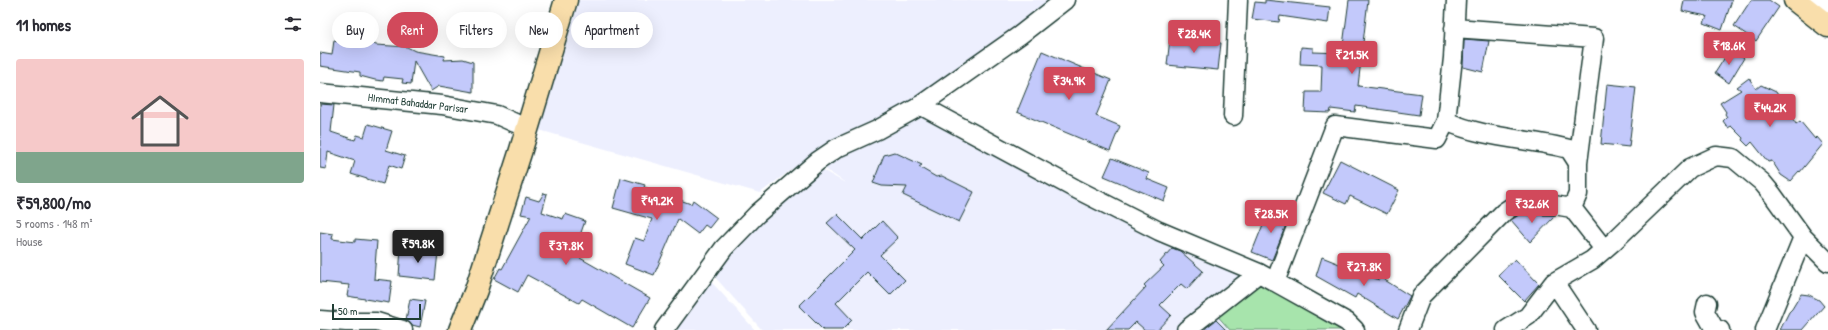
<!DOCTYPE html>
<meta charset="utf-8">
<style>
body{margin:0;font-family:"Patrick Hand",sans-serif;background:#f2f2f3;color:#2b2b33;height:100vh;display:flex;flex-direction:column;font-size:15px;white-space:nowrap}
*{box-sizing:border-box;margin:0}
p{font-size:13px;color:#7c7c81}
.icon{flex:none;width:22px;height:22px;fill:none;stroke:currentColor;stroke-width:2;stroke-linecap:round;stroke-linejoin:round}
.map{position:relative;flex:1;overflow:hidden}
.details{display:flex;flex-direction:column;background:#fff;width:320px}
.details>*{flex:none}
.guide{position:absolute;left:12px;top:12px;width:380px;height:36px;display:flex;gap:8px}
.scale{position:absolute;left:12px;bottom:10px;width:89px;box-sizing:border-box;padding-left:4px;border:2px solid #1f3d34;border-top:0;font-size:11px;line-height:14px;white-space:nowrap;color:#1f3d34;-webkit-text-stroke:3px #fff;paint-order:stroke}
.price{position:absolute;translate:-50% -34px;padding:0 9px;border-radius:4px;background:#d1495b;color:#fff;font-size:13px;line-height:26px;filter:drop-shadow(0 1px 2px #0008)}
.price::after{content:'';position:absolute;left:50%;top:24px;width:12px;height:9px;margin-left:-6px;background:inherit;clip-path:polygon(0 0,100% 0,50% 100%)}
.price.on{background:#222;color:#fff}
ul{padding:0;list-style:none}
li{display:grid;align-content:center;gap:8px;height:212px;padding:0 16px}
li+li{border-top:1px solid #e1e1e2}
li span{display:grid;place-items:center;height:124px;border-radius:4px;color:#555}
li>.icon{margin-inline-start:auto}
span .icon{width:72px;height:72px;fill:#fffc;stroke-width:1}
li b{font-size:17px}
h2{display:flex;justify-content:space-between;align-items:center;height:48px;padding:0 16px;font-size:17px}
.tag{padding:0 14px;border-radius:18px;background:#fff;box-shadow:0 4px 16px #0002;font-size:14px;line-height:36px}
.tag.on{background:#d1495b;color:#fff}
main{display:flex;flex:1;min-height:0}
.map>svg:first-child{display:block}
.built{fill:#edeffe}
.green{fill:#a7e4ac;stroke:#639070}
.building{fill:#c3c9fb;stroke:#1f3d34}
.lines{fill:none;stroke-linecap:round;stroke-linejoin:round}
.minor-casing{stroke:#1f3d34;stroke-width:21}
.major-casing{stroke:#1f3d34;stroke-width:25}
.minor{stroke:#fff;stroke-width:18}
.major{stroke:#f9deab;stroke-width:22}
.labels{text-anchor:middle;stroke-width:4;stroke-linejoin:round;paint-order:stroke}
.street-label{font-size:11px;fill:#1f3d34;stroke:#fff}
</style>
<main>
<section class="details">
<h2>11 homes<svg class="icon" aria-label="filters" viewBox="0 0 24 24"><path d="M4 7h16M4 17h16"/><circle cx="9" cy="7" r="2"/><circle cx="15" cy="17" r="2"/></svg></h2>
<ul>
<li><span style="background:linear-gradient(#f6c9c9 75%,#7fa58c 0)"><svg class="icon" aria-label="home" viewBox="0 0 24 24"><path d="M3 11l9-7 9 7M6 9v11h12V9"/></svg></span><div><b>₹59,800/mo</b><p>5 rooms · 148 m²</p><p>House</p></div></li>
</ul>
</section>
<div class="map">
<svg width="1508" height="330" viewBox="0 0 1508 330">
<rect width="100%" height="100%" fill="#fff"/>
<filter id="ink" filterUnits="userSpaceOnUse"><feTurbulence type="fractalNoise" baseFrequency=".025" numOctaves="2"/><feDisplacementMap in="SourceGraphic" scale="8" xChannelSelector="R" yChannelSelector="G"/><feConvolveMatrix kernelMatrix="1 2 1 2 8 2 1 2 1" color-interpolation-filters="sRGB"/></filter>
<g filter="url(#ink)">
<path class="built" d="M244 0H738L593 105 509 144 491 155 440 193 205 126Z
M604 111 869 248 1026 330H442L394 276 416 240 497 167 527 184 501 166Z
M387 278 397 288 435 330H350Z"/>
<path class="green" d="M934 276 1021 329V330H910L895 313Z"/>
<path class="building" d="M945 0 1010 7 1008 23 960 16 959 22 932 19 935 2 945 3Z
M1029 0H1048L1038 86 1102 94 1099 115 1036 106 1035 112 1011 109 1010 113 985 112 986 92H1001L1002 65 980 64 981 47 993 48V52L1022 53Z
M1364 0H1412L1402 30 1384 23 1387 16 1362 11Z
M1431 0H1449L1459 7 1436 41 1414 26Z
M850 38 901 43 898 70 847 65Z
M1144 39 1169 41 1163 72 1143 67Z
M14 40 42 45 52 43 56 45 87 47 95 51 125 56 124 60 143 59 153 62V92L119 86 111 91 94 61 91 84 82 83 83 79 64 77 63 81 55 80 40 76V72L0 66V53L12 55Z
M722 51 791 80 776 116 800 126 790 151 697 112Z
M1409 51 1424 58 1409 83 1395 73Z
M1429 78 1436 89 1441 85 1456 92 1476 124 1480 121 1495 139 1497 137 1503 144 1480 172 1479 171 1470 181 1461 175 1452 161 1448 162 1432 142 1428 146 1422 140 1423 138 1411 126 1408 128 1403 121 1407 117 1405 114 1406 112 1400 103 1421 90 1417 87Z
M1287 84 1316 87 1309 147 1281 144Z
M0 104 14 105 11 132 35 140 37 135 44 137 48 124 72 131 66 150 85 156 81 169 69 165 63 184 31 174 35 161 8 152 6 169 0 168Z
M574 152 602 165 599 167 616 177 622 176 654 192 639 222 583 195 587 187 562 186 553 183 564 155Z
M792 158 829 173 827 179 849 188 844 201 784 176Z
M1020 160 1079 190 1067 214 1030 196 1026 204 1003 193Z
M301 178 325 185 324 187 371 204 373 200 397 218 389 228 385 225 378 234 358 219 334 275 305 264 315 238 324 241 332 219 293 208Z
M224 193 227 194 222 212 243 219 245 214 265 221 257 244 250 242 246 250 330 298 312 328 262 299 259 303 207 275 198 292 174 279 180 268 182 269 211 216 201 214 206 197 219 201Z
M950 207 970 215 952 260 932 252Z
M517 214 543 240 562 221 578 238 560 255 585 280 570 295 547 272 516 303 532 320 522 330H503L479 306 535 250 507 223Z
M1199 215H1233L1235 216 1210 242 1191 220Z
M0 232 13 234 12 239 35 242V239L57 241 54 279 72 281 69 303 27 296 29 285 0 282Z
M81 248 118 252 115 280 79 276Z
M852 248 860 251 883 271 867 289 861 284 840 305 851 315 837 330H825L816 322 808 330H786L826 287 824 285 844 266 840 262Z
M1002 257 1059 280 1060 277 1090 296 1078 319 1037 294 1035 298 996 276Z
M1195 259 1219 284 1204 301 1178 275Z
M1481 294 1489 295 1499 300 1504 306 1483 330H1460L1469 312 1472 309Z
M90 299 105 301 100 327 92 325 86 320Z
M896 320 906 330H883Z"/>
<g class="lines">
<defs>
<path id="minor" d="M1136 0 1133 58 1126 121C1165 139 1209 138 1249 149L1258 163V194L1252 208 1284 249
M1493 0 1504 8 1508 5
M1134 28 1274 38 1258 163
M0 93 122 105 177 115 195 123
M600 105 754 188 839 231 939 273 1027 322 1035 330
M913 116 918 0
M955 282 1015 126 1117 139 1126 121
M1234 282 1266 330
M1387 303 1385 312 1394 328 1400 330
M0 320 26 322H57L83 330
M344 330 404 248 437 214 498 161 517 148 557 130 595 109 700 35 745 0
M866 330 939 273
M1088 330 1101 296 1184 212 1196 204 1234 205 1252 208
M1186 330 1208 316 1234 282 1272 260 1294 241 1370 168 1396 156 1413 158 1442 182 1452 194 1483 237 1508 262
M1445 330 1483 237"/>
<path id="major" d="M1475 0 1508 26
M140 330 156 290 200 153 246 0"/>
</defs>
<use href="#minor" class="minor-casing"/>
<use href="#major" class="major-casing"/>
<use href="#minor" class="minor"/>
<use href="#major" class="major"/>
</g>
</g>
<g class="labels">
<g class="street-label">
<text transform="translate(98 103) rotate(7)" y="4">HImmat Bahaddar Parisar</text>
</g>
</g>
</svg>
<div class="scale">50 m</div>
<b class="price" style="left:874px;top:54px">₹28.4K</b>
<b class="price" style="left:1409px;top:66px">₹18.6K</b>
<b class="price" style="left:1032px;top:75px">₹21.5K</b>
<b class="price" style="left:749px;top:101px">₹34.9K</b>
<b class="price" style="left:1450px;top:128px">₹44.2K</b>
<b class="price" style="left:337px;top:221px">₹49.2K</b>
<b class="price" style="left:1212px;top:224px">₹32.6K</b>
<b class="price" style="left:951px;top:234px">₹28.5K</b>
<b class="price on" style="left:98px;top:264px">₹59.8K</b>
<b class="price" style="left:246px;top:266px">₹37.8K</b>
<b class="price" style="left:1044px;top:287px">₹27.8K</b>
<div class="guide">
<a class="tag">Buy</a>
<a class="tag on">Rent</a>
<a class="tag">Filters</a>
<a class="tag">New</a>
<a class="tag">Apartment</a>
</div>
</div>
</main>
